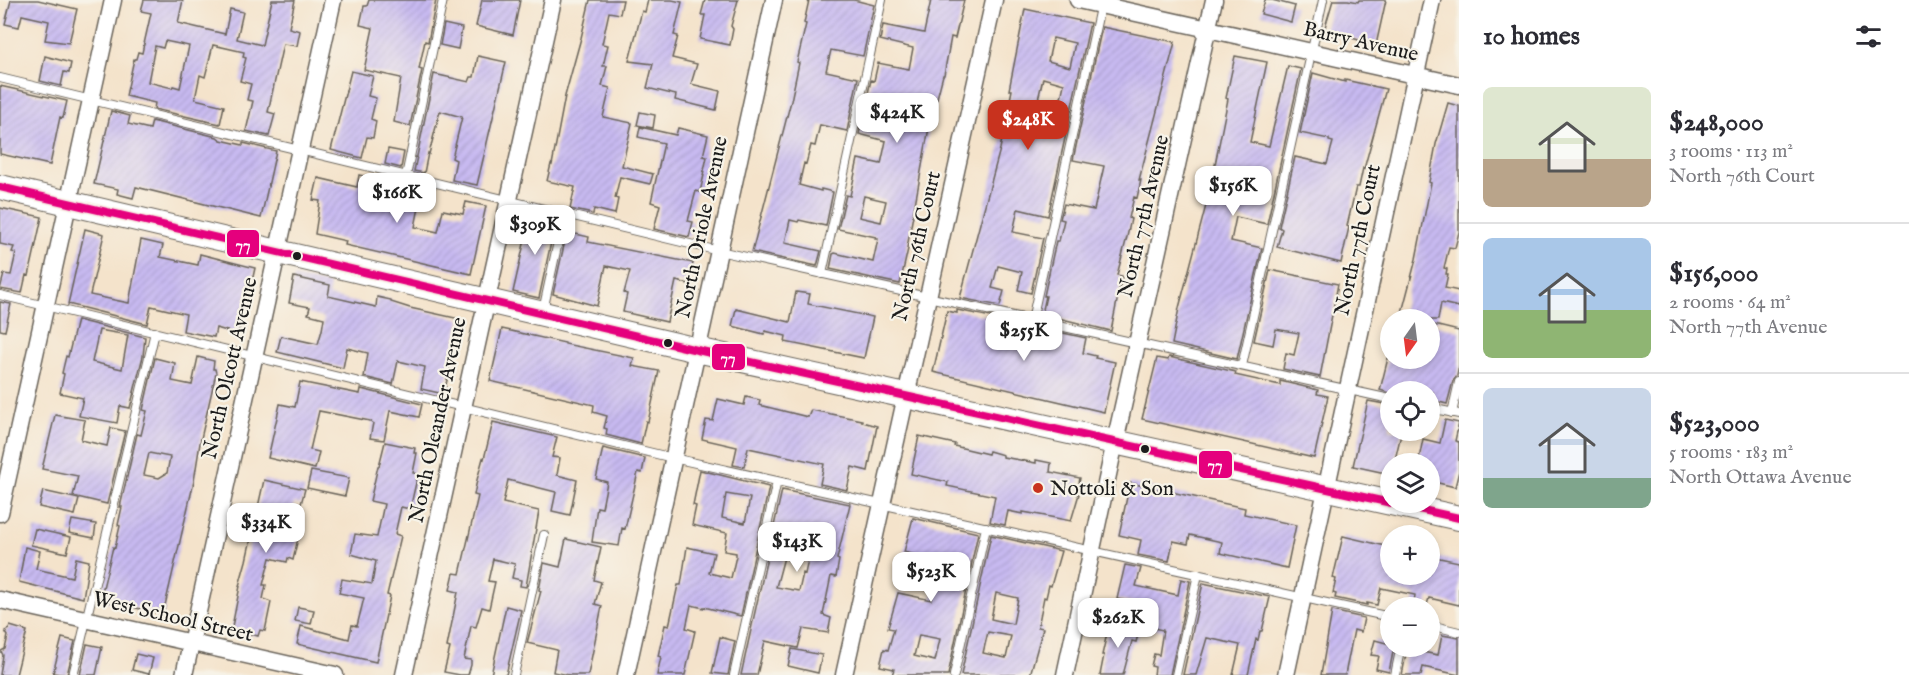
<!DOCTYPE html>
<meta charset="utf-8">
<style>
body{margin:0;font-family:"IM FELL English",serif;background:#f2f2f3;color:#2b2b33;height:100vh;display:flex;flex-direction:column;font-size:22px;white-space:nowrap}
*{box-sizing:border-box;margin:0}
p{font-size:20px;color:#7c7c81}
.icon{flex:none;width:33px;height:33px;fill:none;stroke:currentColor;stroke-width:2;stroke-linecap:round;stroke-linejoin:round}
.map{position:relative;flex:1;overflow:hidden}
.sheet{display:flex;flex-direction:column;background:#fff;width:450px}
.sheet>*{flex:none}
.needle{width:39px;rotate:194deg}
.buttons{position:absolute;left:1380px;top:309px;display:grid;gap:12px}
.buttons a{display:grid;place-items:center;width:60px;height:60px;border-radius:50%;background:#fff;box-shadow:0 3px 9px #0003;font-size:30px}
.price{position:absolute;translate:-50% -51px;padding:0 14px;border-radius:12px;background:#fff;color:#222;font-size:20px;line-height:39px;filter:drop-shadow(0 2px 3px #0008)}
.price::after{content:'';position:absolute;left:50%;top:36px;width:18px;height:14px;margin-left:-9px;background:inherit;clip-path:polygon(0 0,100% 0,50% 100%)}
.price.selected{background:#c8321e;color:#fff}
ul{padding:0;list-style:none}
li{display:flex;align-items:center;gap:18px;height:150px;padding:0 24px}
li+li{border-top:2px solid #e1e1e2}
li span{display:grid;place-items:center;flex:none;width:168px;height:120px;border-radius:9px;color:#555}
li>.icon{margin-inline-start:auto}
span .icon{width:72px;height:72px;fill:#fffc;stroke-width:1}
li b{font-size:26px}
h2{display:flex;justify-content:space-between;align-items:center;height:72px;padding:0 24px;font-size:26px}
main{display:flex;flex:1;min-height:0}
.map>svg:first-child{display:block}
.building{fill:url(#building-hatch);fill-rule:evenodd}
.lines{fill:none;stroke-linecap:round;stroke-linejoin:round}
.lane-casing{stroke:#686259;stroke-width:10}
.street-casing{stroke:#686259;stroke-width:19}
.secondary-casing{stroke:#686259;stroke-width:26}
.lane{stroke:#fff;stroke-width:8}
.street{stroke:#fff;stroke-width:16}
.secondary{stroke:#fff;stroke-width:24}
.bus-1-casing{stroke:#f7f3e8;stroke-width:12}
.bus-1{stroke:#e5007d;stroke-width:8}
.bus-dot{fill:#1c1c1c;stroke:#f7f3e8;stroke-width:2}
.poi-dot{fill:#c8321e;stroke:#f7f3e8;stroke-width:2}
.labels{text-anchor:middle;stroke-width:4.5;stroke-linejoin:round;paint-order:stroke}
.street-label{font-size:21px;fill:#1c1c1c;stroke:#f7f3e8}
.poi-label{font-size:21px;fill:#1c1c1c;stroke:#f7f3e8;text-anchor:start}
.line-badge{stroke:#f7f3e8;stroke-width:2}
.badge-label{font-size:16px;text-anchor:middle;font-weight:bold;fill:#fff}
</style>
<main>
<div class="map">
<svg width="1459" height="675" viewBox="0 0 1459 675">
<defs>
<pattern id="building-hatch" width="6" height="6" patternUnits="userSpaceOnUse" patternTransform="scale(1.5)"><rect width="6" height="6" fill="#c8baf1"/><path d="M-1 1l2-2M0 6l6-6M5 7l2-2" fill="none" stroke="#ab9fce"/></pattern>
</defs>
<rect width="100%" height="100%" fill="#f7f3e8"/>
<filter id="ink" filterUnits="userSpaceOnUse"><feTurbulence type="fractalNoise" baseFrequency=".0167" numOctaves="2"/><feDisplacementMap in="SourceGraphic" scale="12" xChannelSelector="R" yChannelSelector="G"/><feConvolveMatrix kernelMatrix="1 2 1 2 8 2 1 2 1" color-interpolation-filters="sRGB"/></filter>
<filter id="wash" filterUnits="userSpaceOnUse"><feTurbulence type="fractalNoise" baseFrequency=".008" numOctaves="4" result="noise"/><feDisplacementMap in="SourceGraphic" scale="24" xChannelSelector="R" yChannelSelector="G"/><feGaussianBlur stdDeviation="1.35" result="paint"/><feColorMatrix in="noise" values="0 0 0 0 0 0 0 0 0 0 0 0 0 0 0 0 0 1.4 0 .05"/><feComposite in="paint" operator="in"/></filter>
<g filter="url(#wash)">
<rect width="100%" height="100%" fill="#f4e3cb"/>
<g id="blocks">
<path class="building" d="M11 0H38L77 9 69 43 45 40 49 21 22 15 19 27 5 24Z
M144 0H183L178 23 225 34 230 9 243 12 237 39 262 45 272 0H295L289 28 300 31 297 46 283 44 268 112 275 114 269 136 246 131 253 101 247 100 251 84 240 81 246 58 243 57 244 52 213 45 205 77 200 75 195 99 224 106 220 124 154 109 155 103 126 96 134 59H136L138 52 142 53 151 13 141 11ZM165 41 189 46 180 88 173 86 172 88 148 82 155 46 163 48Z
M369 0H436L428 42 425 41 419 69 422 70 410 126 394 122 401 78 364 70 373 28 360 25 364 6H367Z
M482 0H520L513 35 476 26Z
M590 0H623L620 14 609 12 602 44 608 45 603 66H607L602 86 610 88 603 117 632 123 622 166 653 174 650 184 620 177 615 198 618 199 615 214 594 209 593 214 570 209 575 187 547 181 551 164 552 165 565 96 581 38Z
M648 0H672L682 2 674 35 678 36 672 58 697 64 691 84 720 91 716 110 675 100 676 95 647 88 653 64 629 61 642 11 645 12Z
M705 0H738L731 26 733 29 730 45 700 39 705 15H701Z
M809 0H854L874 5 863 56 831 50 826 71 858 78 847 131 820 125 815 146 811 145 806 164 804 163 799 185 821 191V189L833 192 826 226 799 220 798 222 790 220 785 243 821 251 817 266 752 252 791 101 799 63 797 62 806 24 804 23Z
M931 0H964L955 38 951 37 944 75H943L928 133 907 248 908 249 900 284 830 269 833 254 835 253 873 262 878 239H875L876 237 838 229 846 195 850 196 858 159 881 164 886 141 859 134 871 80 874 81 878 63 909 69 913 48 880 40 883 25 924 33ZM864 196 886 201 881 222 859 217Z
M1265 0H1272L1295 6 1291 22 1261 14Z
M1333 0H1348L1358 2 1359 0H1386L1376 45 1338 34 1337 37 1323 34Z
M1025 9 1090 23 1048 216 1018 209 1013 232 1043 238 1031 293 1018 290 1022 272 998 266 992 288 1004 291 1000 306 960 298 1000 149 1012 90H1009ZM1053 38 1075 43 1070 67 1048 61ZM1043 78 1064 84 1056 122 1034 117Z
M444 24 462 28 458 49 440 45Z
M1102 27 1175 42 1139 180H1141L1137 198 1134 197 1129 218 1131 219 1127 237 1117 275 1122 276 1111 331 1042 314 1046 296H1044L1056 241H1059L1064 220 1060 219 1064 204 1094 210 1104 166 1073 160Z
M45 56 71 63 69 73 64 72 61 86 40 81Z
M478 56 506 62 477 185 452 180 456 160 452 158 462 117 440 111 429 154 428 153 424 173 414 171 434 74 469 82 471 77H474Z
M1235 56 1267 62 1250 142 1269 146 1288 66 1301 69 1267 224 1236 217 1231 241 1262 248 1237 359 1172 344 1179 308 1214 175H1213L1228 99 1226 98Z
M351 71 373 76 368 96 376 98 371 119 376 121 373 138 367 137 362 158 331 150Z
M1313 73 1345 82V80L1386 89 1364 169 1363 168 1359 187H1356L1347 226 1349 227 1341 263 1277 247 1282 229 1279 227 1295 157 1327 164 1333 142 1329 141V139L1300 133Z
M0 86 67 101 63 118 60 117 50 165 0 154Z
M1448 103 1459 106V232L1455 248 1449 247 1444 268 1447 269 1446 274H1448L1445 288 1459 291V307L1441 303 1438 320H1400L1416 259 1431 183 1429 182 1436 144Z
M111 111 130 116 128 124 150 129 152 121 217 137 221 140 243 145V143L276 151 261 218 136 187 133 198 117 194 118 189 94 184Z
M640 112 655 115 653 128 637 125Z
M640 127 676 135 678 128 708 135 703 156 707 157 703 175H704L700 192 696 191 688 221 693 222 689 237 654 229 660 205 651 202 664 143 638 137Z
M388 149 404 152 401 168 385 164Z
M359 175 374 178 372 186 409 194 411 183 423 188 415 227 438 232 443 210 463 214 466 202 486 206 471 274 345 245 346 241 315 234 320 201 313 200 318 178 357 187Z
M0 208 42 217 29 276 26 275 22 293 0 289 4 274 11 275 16 253 12 252 14 247 0 244Z
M531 213 556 219 539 298 513 292Z
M85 229 104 234 90 295 129 303 141 240 163 245 160 257 198 265 200 254 255 268 251 286 249 285 238 334 216 328 214 337 183 331 186 314 151 306 147 324 68 304Z
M567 232 589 237 588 242 693 263 689 284 676 281 667 322 623 312 627 294 624 293 630 271 606 266 597 306 553 294Z
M1270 270 1338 284 1320 377 1283 369 1286 353 1294 355 1299 333 1276 329 1273 345 1254 341Z
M294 277 330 285 328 296 376 307 377 297 391 300V302L410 308 460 319 444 394 421 389 425 367 398 361 393 384 364 377 368 353 347 348 343 368 277 352 281 336 318 344 322 330 324 318 308 314 310 307 289 303Z
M796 292 810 294 808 304 873 317 864 358 785 342 786 336 765 331 764 334 732 326 736 309 790 322Z
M0 302 11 304 5 331 0 330Z
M957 310 991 317 987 332 1021 340 1023 332 1038 336 1040 328 1086 338 1083 353 1096 356 1095 358 1115 362 1104 412 933 372 947 311 957 313Z
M77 320 145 337 143 356 130 408 120 406 117 423 79 416 83 398 60 393 64 374 62 373 66 356 68 357ZM99 330 128 335 122 369 92 362Z
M1430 324 1459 331V366L1457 376 1453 381 1447 404 1431 400 1433 392 1390 393 1380 390 1388 358H1430Z
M502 329 565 343V344L634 358 632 366 659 371 648 422 646 421 641 444 606 435 607 429 604 428 607 416 593 412 594 405 490 381Z
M198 357 214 361 213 369H215L216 373 200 443 194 481 163 614 100 600 113 547 115 548 120 526 118 525 122 507H120L137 434 141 435 147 411 143 410 155 358 175 363 172 381 192 385ZM149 453 170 457 167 473 159 478 144 475Z
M1169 357 1236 372 1235 375 1280 385V381L1318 390 1317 394 1328 396 1314 458 1142 419 1157 358 1168 360Z
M300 382 360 394 361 389 422 404 419 417 390 411 384 440 370 438 373 423 370 421 319 411 310 450 319 452 315 469 268 458 280 404 295 407Z
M746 397 760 400 759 405 808 417 811 410 862 420V422L877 426 868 471 852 467 847 490 820 484 824 464 748 448 744 467 733 465 737 447 702 439 706 420 713 421 718 399 744 405Z
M1368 401 1390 405V430H1402L1394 464H1390V474L1353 466Z
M55 415 85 420 81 440 107 446 111 428 125 431 107 504 73 496 78 476 42 469Z
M1445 420 1459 423 1455 441 1459 442V471L1455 487 1430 481V464H1418L1423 439 1440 443Z
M493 422 557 437 552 457 560 458 557 475 577 480 570 515 552 511 556 492 508 480 503 503 539 511 526 587 520 586 521 580 512 578 515 564 493 559 488 581 495 582 489 609 482 607 476 627 471 626 464 659 471 660V665L468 675H460L444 672 450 648 447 647 458 592 450 590 454 573 460 574 478 496 474 495 477 480 483 458 484 459Z
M919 436 955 444 954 446 988 454 989 451 1003 455V457L1036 463V460L1051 463 1050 472 1080 478 1077 494H1079L1071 521 1040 515 1023 512V514L1008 511 1005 525 990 522 995 496 947 486 948 482 911 474Z
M385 442 415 448 414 453H417L413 473 418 474 410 509 401 507 395 534 401 536 387 595 390 596 376 662 297 644 301 626 349 639 352 625 357 626 364 598 339 593 342 579 372 584 376 561 351 554 355 534 377 537 384 504 370 501 378 466H379Z
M603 448 645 458 642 473 638 472 625 529 622 528 619 546 592 542 597 507 602 508 607 482 596 479Z
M700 470 769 487 741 616 704 607V608L691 605 686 628 695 631 685 675H657L661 657 658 656 665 625 669 626 678 585H681L687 547 714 553 709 573 731 578 736 556V553L724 551 727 533 692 525 696 506 693 505ZM726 494 750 498 745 523 722 518Z
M311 471 349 478 345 496 307 488Z
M264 480 305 489 301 504 294 503 289 525 295 526 294 532 299 534 293 560 288 558 287 562 270 558 263 585H266L263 599 271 602 265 631 260 630 258 636 243 632 242 635 231 632 240 586H239L246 561Z
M1130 483 1245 508 1244 514 1296 525 1287 568 1220 553 1222 542 1190 535 1188 544 1173 541 1169 561 1138 555 1141 540 1119 535Z
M782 490 850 504 837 559 839 560 836 577 831 576 823 615 831 618 828 633 803 629 798 648 765 641 757 675H741ZM787 546 810 551 805 574 803 573 799 591 776 587Z
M43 491 79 499 75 515 39 507Z
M913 518 978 533 948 675H892L894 669 880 666 884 649 888 650 894 629 888 628 898 593 931 600 936 586 940 561 904 552ZM919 635 940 639 935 661 914 656Z
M72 520 96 524 94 538 69 533Z
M35 529 71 537 67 553 31 545Z
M991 535 1061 551 1051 586 1049 585 1046 598 1044 597 1038 627 1043 628 1030 675H961ZM996 593 1018 598 1013 624 991 619ZM988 632 1011 636 1006 658 983 653Z
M1343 536 1390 547V574H1430V556L1459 562V605L1429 598 1426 608H1413L1415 595 1381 588 1377 605 1367 603V605L1335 598 1336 594 1333 593 1336 579 1333 578Z
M566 539 601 547 594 580 601 582 595 604 602 606 588 675H569L553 672 557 650 527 643 541 591 539 590 544 563 560 567Z
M25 547 40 551 36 569 72 577 76 558 89 561 83 598 19 582Z
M1125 565 1141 568 1136 586 1178 595 1181 579 1190 581 1170 675H1154L1155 667 1151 666 1154 654 1159 655 1163 630 1148 627 1152 607 1117 599Z
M1203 583 1270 597 1262 631H1260L1258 640 1256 639 1248 675H1233L1240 645 1207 638 1196 675H1183Z
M506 606 521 610 506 675H491Z
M298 607 314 610 311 624 295 621Z
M1332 611 1364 618 1361 632 1354 630 1345 675H1321Z
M1114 622 1140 628 1136 642 1132 641 1123 675H1100L1104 655H1102L1108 629 1112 630Z
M10 626 27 631 16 675H0L3 655 1 651 5 649 8 636 5 631 9 629Z
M1442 635 1459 638V675L1423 667 1421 675H1402L1407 649 1438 655Z
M720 637 735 641 728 675 712 673Z
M62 638 75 641 67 675 53 673Z
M1375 640 1390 644V646L1394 647 1389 672 1376 669 1379 656 1371 655Z
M87 644 102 647 96 675H80Z
M792 649 822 655 818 673 788 666Z
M136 654 153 658 149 674 132 670Z"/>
</g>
</g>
<g filter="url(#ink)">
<use href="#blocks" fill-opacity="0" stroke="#686259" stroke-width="1.5"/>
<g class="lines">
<defs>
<path id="lane" d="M0 78 719 251 1390 399
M406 176 443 0
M822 274 882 0
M0 295 673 458 1390 617
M543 311 564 214
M1032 320 1101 3
M1242 366 1323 0
M1430 408 1459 414
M1452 413 1459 382
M1430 625 1459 632
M73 675 155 332
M514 675 544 535
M734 675 777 481
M954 675 986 527
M1176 675 1198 574
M1395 675 1401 646"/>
<path id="street" d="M1078 0 1459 85
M0 513 113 0
M0 600 335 675
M184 675 333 0
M404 675 553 0
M626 675 774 0
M844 675 994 0
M1065 675 1115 442 1214 0
M1286 675 1432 0"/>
<path id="secondary" d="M0 187 697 350 1459 518"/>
</defs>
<use href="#lane" class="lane-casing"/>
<use href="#street" class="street-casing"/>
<use href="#secondary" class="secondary-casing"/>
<use href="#lane" class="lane"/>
<use href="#street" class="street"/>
<use href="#secondary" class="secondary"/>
<defs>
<path id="bus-1" d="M0 187 697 350 1459 518"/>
</defs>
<use href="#bus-1" class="bus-1-casing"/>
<use href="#bus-1" class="bus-1"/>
</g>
</g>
<g class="bus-dot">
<circle cx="297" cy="256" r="5"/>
<circle cx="668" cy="343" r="5"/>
<circle cx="1145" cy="449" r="5"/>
</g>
<circle class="poi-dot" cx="1038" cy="488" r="6"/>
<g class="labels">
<g class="street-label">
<text transform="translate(1361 41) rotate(13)" y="7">Barry Avenue</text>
<text transform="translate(1143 216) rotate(-77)" y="7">North 77th Avenue</text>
<text transform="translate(701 227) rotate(-78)" y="7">North Oriole Avenue</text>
<text transform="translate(1357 240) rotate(-78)" y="7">North 77th Court</text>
<text transform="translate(916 246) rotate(-77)" y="7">North 76th Court</text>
<text transform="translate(229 368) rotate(-77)" y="7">North Olcott Avenue</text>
<text transform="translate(437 420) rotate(-78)" y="7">North Oleander Avenue</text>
<text transform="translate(173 616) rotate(13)" y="7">West School Street</text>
</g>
<g class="poi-label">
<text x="1050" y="495">Nottoli &amp; Son</text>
</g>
</g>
<g class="line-badge">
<rect x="226" y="229" width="34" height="29" rx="6" fill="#e5007d"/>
<rect x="711" y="343" width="35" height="28" rx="6" fill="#e5007d"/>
<rect x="1198" y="450" width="35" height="29" rx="6" fill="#e5007d"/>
</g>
<g class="badge-label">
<text x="243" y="250">77</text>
<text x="728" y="363">77</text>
<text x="1215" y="470">77</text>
</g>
</svg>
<div class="buttons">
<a><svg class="needle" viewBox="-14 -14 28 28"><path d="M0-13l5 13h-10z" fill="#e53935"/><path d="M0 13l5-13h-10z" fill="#7c7c81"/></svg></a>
<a><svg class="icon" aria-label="locate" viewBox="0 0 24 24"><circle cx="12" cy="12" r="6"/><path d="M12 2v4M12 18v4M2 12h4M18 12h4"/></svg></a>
<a><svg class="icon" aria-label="layers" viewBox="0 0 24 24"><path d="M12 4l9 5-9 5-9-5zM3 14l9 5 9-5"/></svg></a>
<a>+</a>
<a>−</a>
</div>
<b class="price" style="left:897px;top:144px">$424K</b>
<b class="price selected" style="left:1028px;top:151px">$248K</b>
<b class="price" style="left:1233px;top:217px">$156K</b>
<b class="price" style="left:397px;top:224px">$166K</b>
<b class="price" style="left:535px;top:256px">$309K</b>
<b class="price" style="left:1024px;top:362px">$255K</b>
<b class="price" style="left:266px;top:554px">$334K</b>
<b class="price" style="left:797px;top:573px">$143K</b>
<b class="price" style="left:931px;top:603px">$523K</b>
<b class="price" style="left:1118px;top:649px">$262K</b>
</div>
<section class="sheet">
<h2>10 homes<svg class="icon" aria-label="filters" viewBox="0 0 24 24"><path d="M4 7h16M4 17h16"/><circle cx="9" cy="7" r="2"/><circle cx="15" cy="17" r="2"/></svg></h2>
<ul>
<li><span style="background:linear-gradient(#dfe7d0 60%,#b9a48a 0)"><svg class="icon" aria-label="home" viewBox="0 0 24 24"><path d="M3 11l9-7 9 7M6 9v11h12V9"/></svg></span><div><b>$248,000</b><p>3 rooms · 113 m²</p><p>North 76th Court</p></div></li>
<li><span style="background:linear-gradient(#a9c7e8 60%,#8fb573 0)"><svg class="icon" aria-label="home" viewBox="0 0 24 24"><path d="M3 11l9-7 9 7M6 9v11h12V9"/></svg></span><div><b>$156,000</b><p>2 rooms · 64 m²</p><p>North 77th Avenue</p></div></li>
<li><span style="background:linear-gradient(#c9d6e8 75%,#7fa58c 0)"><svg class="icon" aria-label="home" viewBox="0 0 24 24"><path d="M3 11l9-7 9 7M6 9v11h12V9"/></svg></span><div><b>$523,000</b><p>5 rooms · 183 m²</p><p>North Ottawa Avenue</p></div></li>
</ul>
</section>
</main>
